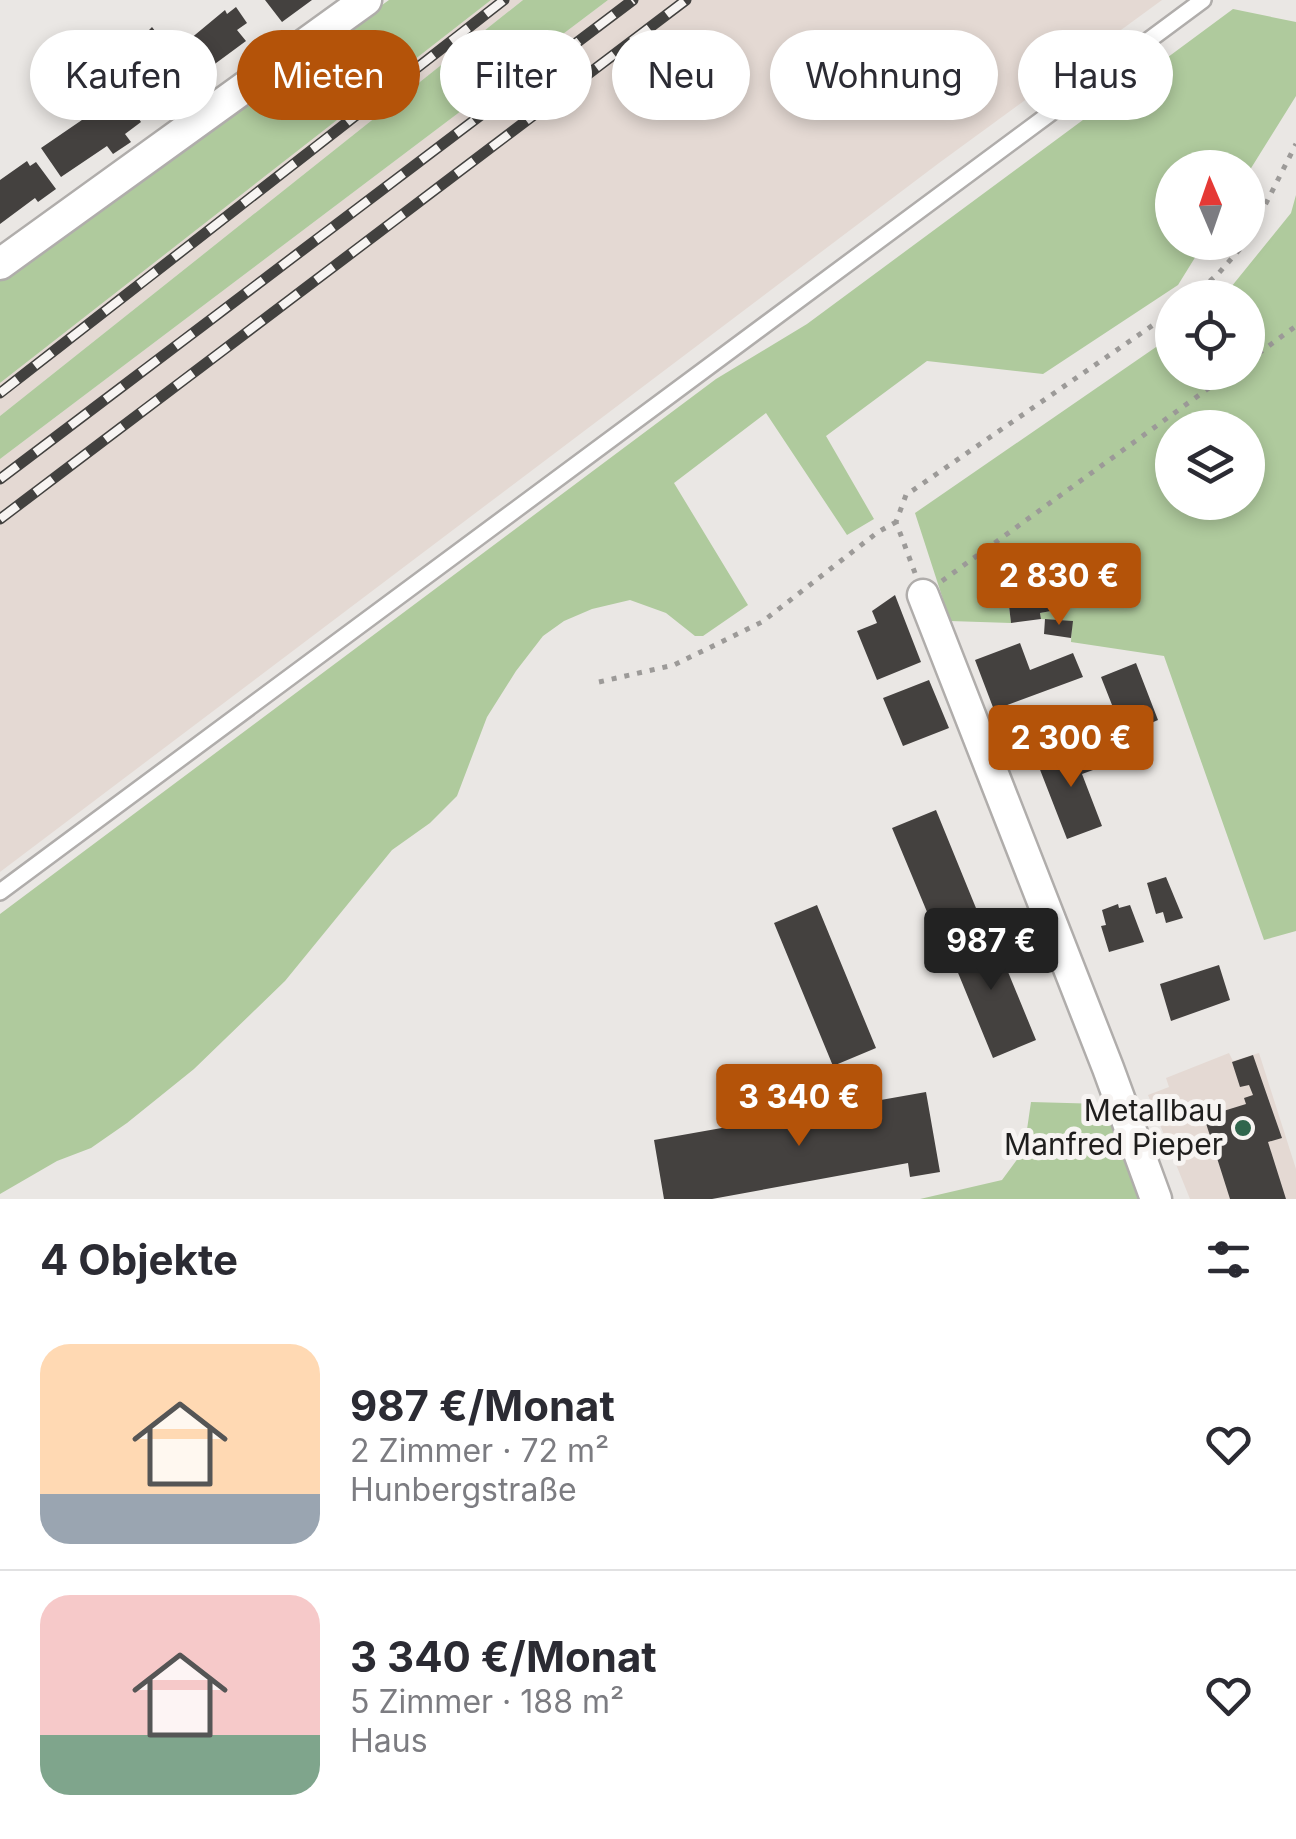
<!DOCTYPE html>
<html lang="de">
<meta charset="utf-8">
<style>
body{margin:0;font-family:Inter,sans-serif;background:#f7f7f7;color:#2b2b33;height:100vh;display:flex;flex-direction:column;font-size:38px;white-space:nowrap}
*{box-sizing:border-box;margin:0}
p{font-size:32px;color:#7c7c81}
.icon{flex:none;width:55px;height:55px;fill:none;stroke:currentColor;stroke-width:2;stroke-linecap:round;stroke-linejoin:round}
.map{position:relative;height:1199px;overflow:hidden}
.drawer{display:flex;flex-direction:column;background:#fff;flex:1}
.drawer>*{flex:none}
.top-card{position:absolute;left:30px;top:30px;width:1238px;height:90px;display:flex;gap:20px}
.needle{width:65px;rotate:358deg}
.controls{position:absolute;left:1155px;top:150px;display:grid;gap:20px}
.controls a{display:grid;place-items:center;width:110px;height:110px;border-radius:50%;background:#fff;box-shadow:0 5px 15px #0003;font-size:50px}
.price{position:absolute;translate:-50% -85px;padding:0 22px;border-radius:10px;background:#b45309;color:#fff;font-size:32px;line-height:65px;filter:drop-shadow(0 2px 5px #0008)}
.price::after{content:'';position:absolute;left:50%;top:60px;width:30px;height:22px;margin-left:-15px;background:inherit;clip-path:polygon(0 0,100% 0,50% 100%)}
.price.on{background:#222;color:#fff}
ul{padding:0;list-style:none}
li{display:flex;align-items:center;gap:30px;height:250px;padding:0 40px}
li+li{border-top:2px solid #e1e1e2}
li span{display:grid;place-items:center;flex:none;width:280px;height:200px;border-radius:30px;color:#555}
li>.icon{margin-inline-start:auto}
span .icon{width:120px;height:120px;fill:#fffc;stroke-width:1}
li b{font-size:42px}
h2{display:flex;justify-content:space-between;align-items:center;height:120px;padding:0 40px;font-size:42px}
.tag{padding:0 35px;border-radius:45px;background:#fff;box-shadow:0 5px 15px #0003;font-size:35px;line-height:90px}
.tag.on{background:#b45309;color:#fff}
.map>svg:first-child{display:block}
.built{fill:#e4d9d3}
.green{fill:#afca9d;fill-rule:evenodd}
.building{fill:#44413f}
.lines{fill:none;stroke-linecap:round;stroke-linejoin:round}
.lane-casing{stroke:#b0adab;stroke-width:20}
.street-casing{stroke:#b0adab;stroke-width:35}
.path{stroke:#9c9a98;stroke-width:5;stroke-dasharray:5 8;stroke-linecap:butt}
.lane{stroke:#fff;stroke-width:15}
.street{stroke:#fff;stroke-width:30}
.rail-casing{stroke:#42413f;stroke-width:11}
.rail{stroke:#f7f4f2;stroke-width:8;stroke-dasharray:22;stroke-linecap:butt}
.poi-dot{fill:#30664d;stroke:#f7f4f2;stroke-width:4}
.labels{text-anchor:middle;stroke-width:10;stroke-linejoin:round;paint-order:stroke}
.poi-label{font-size:30px;fill:#1f1e1d;stroke:#f7f4f2;text-anchor:end}
</style>
<div class="map">
<svg width="1296" height="1199" viewBox="0 0 1296 1199">
<rect width="100%" height="100%" fill="#eae7e4"/>
<path class="built" d="M491 0H523L0 416V383Z
M608 0H1162L939 163 0 872V459Z
M1229 1053 1233 1061 1259 1053 1296 1169V1199H1190L1148 1095 1169 1087 1166 1078Z"/>
<path class="green" d="M389 0H491L0 383V280Z
M523 0H608L0 459V416Z
M1233 9 1296 22V96L1248 173V168H1172V242L1204 243 1178 285 1043 374 927 361 826 436 874 519 847 535 766 413 674 483 748 605 703 636H695L666 613 630 600 592 609 564 621 543 636 516 671 487 717 457 796 430 823 392 850 285 981 194 1069 127 1123 91 1148 57 1161 0 1194V914L716 379 807 324Z
M1296 195V931L1264 940 1164 656 1071 642 1072 621 1041 619 1040 613 1051 611 1048 601 1009 606 1011 623 950 621 915 513 1172 336V372H1248V298L1223 297 1291 213ZM1172 428H1248V502H1172Z
M1031 1102 1103 1104 1116 1113 1150 1199H920L1002 1180 1024 1150Z"/>
<path class="building" d="M265 0H312L282 22Z
M236 7 247 23 237 30 246 41 208 69 199 58 190 65 178 49 225 10 227 14Z
M152 27 193 81 139 119 141 122 125 134 131 142 113 154 107 146 61 177 41 148 98 109 102 115 108 111 107 107 121 96 116 90 149 67 141 56 153 47 143 36Z
M27 161 30 166 36 162 56 189 38 202 35 198 0 224V180Z
M895 595 921 662 877 680 857 631 877 623 872 611Z
M1048 601 1051 611 1040 613 1041 619 1011 623 1009 606Z
M1045 619 1073 621 1071 638 1044 634Z
M1020 643 1030 670 1073 653 1083 677 994 710 975 660Z
M1136 663 1158 720 1142 727 1145 736 1127 743 1101 677Z
M929 680 949 728 903 746 883 698Z
M1083 744 1093 770 1082 774 1102 826 1067 839 1037 762Z
M936 810 978 913 935 931 892 828Z
M1166 877 1183 918 1166 923 1163 912 1156 914 1147 883Z
M1118 904 1119 908 1130 905 1144 942 1109 952 1101 926 1106 925 1102 910Z
M817 905 876 1048 833 1066 774 923Z
M990 928 1036 1040 993 1058 947 946Z
M1219 965 1230 1000 1171 1021 1160 984Z
M1253 1055 1282 1138 1268 1142 1286 1199H1230L1204 1117 1246 1104 1244 1098 1253 1095 1249 1085 1240 1087 1232 1062Z
M926 1092 940 1172 910 1177 908 1163 712 1199H664L654 1140Z"/>
<g class="lines">
<defs>
<path id="lane" d="M0 892 1203 0"/>
<path id="street" d="M0 264 366 0
M923 595 1108 1068 1156 1199"/>
</defs>
<use href="#lane" class="lane-casing"/>
<use href="#street" class="street-casing"/>
<path class="path" d="M1248 239 1296 144
M1190 298 1218 274 1246 242
M1248 361 1296 326
M915 573 896 522 906 495 1172 312
M942 581 1231 372
M599 682 674 665 762 622 878 532 896 522"/>
<use href="#lane" class="lane"/>
<use href="#street" class="street"/>
<defs>
<path id="rail" d="M0 393 504 0
M0 479 633 0
M0 519 686 0"/>
</defs>
<use href="#rail" class="rail-casing"/>
<use href="#rail" class="rail"/>
</g>
<circle class="poi-dot" cx="1243" cy="1128" r="10"/>
<g class="labels">
<g class="poi-label">
<text x="1223" y="1121">Metallbau<tspan x="1223" dy="34">Manfred Pieper</tspan></text>
</g>
</g>
</svg>
<div class="controls">
<a><svg class="needle" viewBox="-14 -14 28 28"><path d="M0-13l5 13h-10z" fill="#e53935"/><path d="M0 13l5-13h-10z" fill="#7c7c81"/></svg></a>
<a><svg class="icon" aria-label="locate" viewBox="0 0 24 24"><circle cx="12" cy="12" r="6"/><path d="M12 2v4M12 18v4M2 12h4M18 12h4"/></svg></a>
<a><svg class="icon" aria-label="layers" viewBox="0 0 24 24"><path d="M12 4l9 5-9 5-9-5zM3 14l9 5 9-5"/></svg></a>
</div>
<b class="price" style="left:1059px;top:628px">2 830 €</b>
<b class="price" style="left:1071px;top:790px">2 300 €</b>
<b class="price on" style="left:991px;top:993px">987 €</b>
<b class="price" style="left:799px;top:1149px">3 340 €</b>
<div class="top-card">
<a class="tag">Kaufen</a>
<a class="tag on">Mieten</a>
<a class="tag">Filter</a>
<a class="tag">Neu</a>
<a class="tag">Wohnung</a>
<a class="tag">Haus</a>
</div>
</div>
<section class="drawer">
<h2>4 Objekte<svg class="icon" aria-label="filters" viewBox="0 0 24 24"><path d="M4 7h16M4 17h16"/><circle cx="9" cy="7" r="2"/><circle cx="15" cy="17" r="2"/></svg></h2>
<ul>
<li><span style="background:linear-gradient(#ffd9b3 75%,#9aa5b1 0)"><svg class="icon" aria-label="home" viewBox="0 0 24 24"><path d="M3 11l9-7 9 7M6 9v11h12V9"/></svg></span><div><b>987 €/Monat</b><p>2 Zimmer · 72 m²</p><p>Hunbergstraße</p></div><svg class="icon" aria-label="heart" viewBox="0 0 24 24"><path d="M12 20l-8-8c-3-5 5-10 8-4 3-6 11-1 8 4z"/></svg></li>
<li><span style="background:linear-gradient(#f6c9c9 70%,#7fa58c 0)"><svg class="icon" aria-label="home" viewBox="0 0 24 24"><path d="M3 11l9-7 9 7M6 9v11h12V9"/></svg></span><div><b>3 340 €/Monat</b><p>5 Zimmer · 188 m²</p><p>Haus</p></div><svg class="icon" aria-label="heart" viewBox="0 0 24 24"><path d="M12 20l-8-8c-3-5 5-10 8-4 3-6 11-1 8 4z"/></svg></li>
</ul>
</section>
